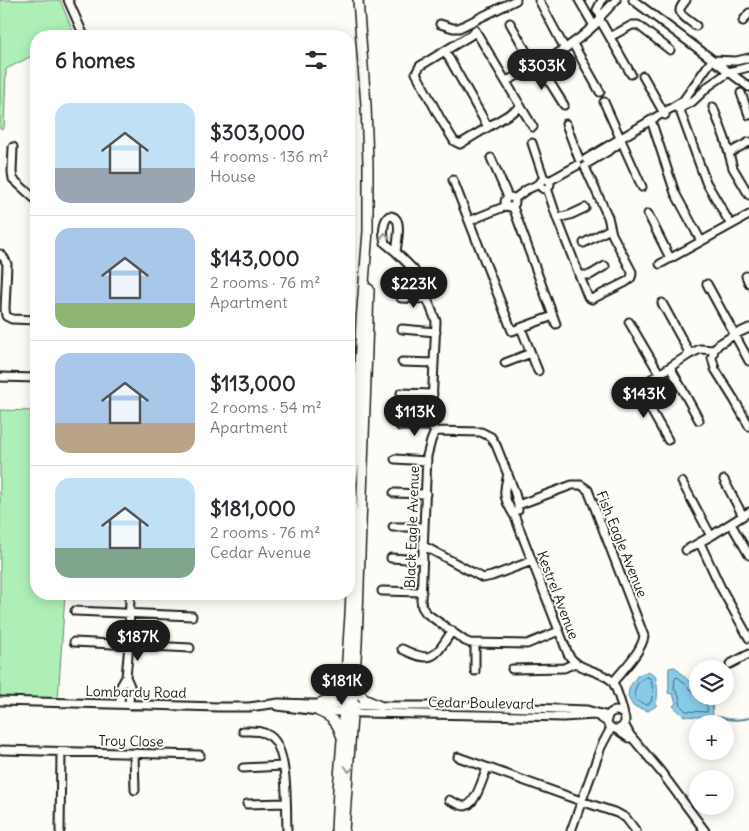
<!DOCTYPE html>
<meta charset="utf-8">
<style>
body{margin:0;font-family:Delius,sans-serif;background:#f7f7f7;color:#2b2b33;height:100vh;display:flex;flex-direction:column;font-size:19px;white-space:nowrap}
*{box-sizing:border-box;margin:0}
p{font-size:16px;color:#7c7c81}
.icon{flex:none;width:28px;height:28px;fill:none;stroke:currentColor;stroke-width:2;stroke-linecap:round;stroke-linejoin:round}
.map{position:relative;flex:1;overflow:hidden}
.details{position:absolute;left:30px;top:30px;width:325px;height:570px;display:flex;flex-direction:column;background:#fff;border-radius:20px;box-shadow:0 2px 12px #0003}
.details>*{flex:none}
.buttons{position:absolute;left:689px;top:660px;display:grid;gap:10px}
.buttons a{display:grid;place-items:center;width:45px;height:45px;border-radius:50%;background:#fff;box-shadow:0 2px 12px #0003;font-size:25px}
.price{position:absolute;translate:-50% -42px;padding:0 11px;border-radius:18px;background:#1c1c1c;color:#fff;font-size:16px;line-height:32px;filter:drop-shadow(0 1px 2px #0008)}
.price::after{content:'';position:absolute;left:50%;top:30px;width:15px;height:11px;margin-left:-8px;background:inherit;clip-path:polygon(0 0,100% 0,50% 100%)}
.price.current{background:#222;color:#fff}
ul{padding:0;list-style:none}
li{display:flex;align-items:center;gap:15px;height:125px;padding:0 25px}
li+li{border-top:1px solid #e1e1e2}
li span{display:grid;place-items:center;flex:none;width:140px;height:100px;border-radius:15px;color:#555}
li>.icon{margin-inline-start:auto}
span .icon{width:60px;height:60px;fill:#fffc;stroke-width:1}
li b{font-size:21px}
h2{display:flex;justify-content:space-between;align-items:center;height:60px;padding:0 25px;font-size:21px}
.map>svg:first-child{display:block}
.green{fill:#aeefb7;stroke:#65866a}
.water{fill:#88cbe9;stroke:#5d8597}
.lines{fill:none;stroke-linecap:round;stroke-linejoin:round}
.shore{stroke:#47626e;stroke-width:1}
.stream{stroke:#5d8597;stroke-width:2}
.minor-casing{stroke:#1c1c1c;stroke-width:11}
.major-casing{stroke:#1c1c1c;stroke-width:12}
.minor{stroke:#fdfcf7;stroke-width:7}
.major{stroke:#fdfcf7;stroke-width:9}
.oneway{stroke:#989794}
.labels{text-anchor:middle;stroke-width:4;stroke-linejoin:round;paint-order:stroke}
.street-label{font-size:14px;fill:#1c1c1c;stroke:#fdfcf7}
</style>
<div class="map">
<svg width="749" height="831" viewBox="0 0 749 831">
<rect width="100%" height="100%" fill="#fdfcf7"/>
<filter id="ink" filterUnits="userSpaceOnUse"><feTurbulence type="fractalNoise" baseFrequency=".02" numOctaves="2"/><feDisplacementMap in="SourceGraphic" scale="10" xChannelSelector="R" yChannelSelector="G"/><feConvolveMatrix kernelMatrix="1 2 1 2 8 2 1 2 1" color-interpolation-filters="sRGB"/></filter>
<g filter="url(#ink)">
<path class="green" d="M0 0H60L74 34 70 36H36V54L6 69 4 129H0Z
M0 410 36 411V594H65L58 700 0 699Z"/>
<path class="water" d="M675 667 697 689 698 696H706L712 703 713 714 711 718 684 716 673 706 676 703 673 694 668 693C670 684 668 676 669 668Z
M648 672 655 675C658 686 658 694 656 706L648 711 633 706 628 697 629 688 637 676 640 674Z"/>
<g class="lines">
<path class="shore" d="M647 677 651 679 653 692 651 702 647 705 637 701C631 693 637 680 647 677Z
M698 692 692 691 678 677 675 678 674 688 679 696 681 706 686 711 707 712C709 705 703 702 703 696"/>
<path class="stream" d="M711 718C718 715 721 718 727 719 734 720 742 720 749 718"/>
<defs>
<path id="minor" d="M68 0 84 36
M539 0 565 49
M579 0 594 26
M633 0 749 87
M686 0C684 3 679 8 680 11 680 15 692 23 696 26
M601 16 597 10 602 0
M600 20 631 74
M743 21 749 13
M510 23 535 67
M440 24 453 28H459L516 0
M475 30 533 127
M476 32 420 66 416 73 440 118 454 141 460 144 521 107
M610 37 632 25H638L670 50
M573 44 600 92
M445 51 488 127
M539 65 564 105
M643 76 665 115
M506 81C540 65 573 47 600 20L601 16 616 0
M741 93 749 115
M604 102 642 187
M678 105 706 182 731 225
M713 107 725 139 733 168 749 195
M678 109 692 102 710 85 729 72 749 67
M652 123 675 193 701 241
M566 124 579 159
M532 143 544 179
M13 147 12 172 13 179 36 200
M729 153 749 142
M491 158 508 197
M586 159 683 101 712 60 736 61 749 58
M588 163 610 150 621 142
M540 184a5 5 0 1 1 10 0a5 5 0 1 1-10 0Z
M453 180 512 331 553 316
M549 181 578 165
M547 188 557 218 588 297 592 299 626 282C631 279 632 277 632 272L612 234 608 217 585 167
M505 202a5 5 0 1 1 10 0a5 5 0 1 1-10 0Z
M514 199 526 190 539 184
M513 207 556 324
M648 214 670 258
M557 218 570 215 585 208
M469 221 506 206
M584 243 610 229
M396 252C397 244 401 224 396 219 394 216 392 216 389 216 382 222 383 235 385 243L396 252 414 270 421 283 436 321 431 426 435 431
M0 254 4 258 7 264 5 309 6 316 12 319 36 320
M660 264 749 215
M579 275H590L605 266
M746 276 749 283
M707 284 749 361
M401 298 427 299
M662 303 690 354
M629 322 659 373
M521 328 538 371
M749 328 734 335 719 344 714 350 712 358 715 369 735 401 749 426
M402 329 436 332
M402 362 434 363
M505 363 531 353
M670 367 699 420
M0 377 36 378
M638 387 668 440
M401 393 433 394
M622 398 690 354 700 349 714 350
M400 426H431
M435 431 431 441 427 456 421 600 422 607 426 613 465 641 470 643 527 644 559 631
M435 431 481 432 491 437 496 445 514 490 518 505V510
M395 459 427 461
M508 474C507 480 505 484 505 490 503 498 511 510 515 517L568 654C578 671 597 669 611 680 616 685 623 709 624 716
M724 480 743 516
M682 482 711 536
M394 493 426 494
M518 505 572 485H581L588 490 644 636C642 651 623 670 613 682
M731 524 749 555
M393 527H424
M700 543 721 588 749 638
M424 546 483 578 492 576 532 561
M686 550 711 536 749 512
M391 558 423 560
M382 591 422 592
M75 611 192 616
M74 642 190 648
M475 644V671
M402 649C433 664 434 658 452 631
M730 664 749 654
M512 669 564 668 575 663
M126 677 130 686 129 705
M0 701 219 707H249L279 703 380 706H470L587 710 608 716
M120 704 121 686 126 677 129 645 130 594
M277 706 318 711 361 713 480 715 563 717 594 715 598 716 607 722
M607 720a9 9 0 1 1 18 0a9 9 0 1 1-18 0Z
M624 724 630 735 661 772 705 831
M616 729 629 738
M243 731C253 731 261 730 270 736 289 749 286 809 287 831
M2 750 200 755
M134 753 135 790
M458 757 581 801 617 813 626 818 636 831
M243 768 283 766
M449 800C454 802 460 806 465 806 476 805 483 777 487 768
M247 804 286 803
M60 831 61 752
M571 831 601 747 611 728"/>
<path id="major" d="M353 682 364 699 380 706
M320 704C330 700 339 695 345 685
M318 711C330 716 337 721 341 735
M336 831 338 790 342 740 344 704 350 615 353 550 352 484 356 444 361 321 368 231V164L366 105 358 0
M344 831 357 644 369 289"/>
</defs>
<use href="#minor" class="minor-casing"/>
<use href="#major" class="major-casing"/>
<use href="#minor" class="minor"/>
<use href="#major" class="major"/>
</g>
<defs><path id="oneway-chevron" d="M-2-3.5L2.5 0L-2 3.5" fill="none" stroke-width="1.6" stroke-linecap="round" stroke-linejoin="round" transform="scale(1.25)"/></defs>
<g class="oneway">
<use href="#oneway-chevron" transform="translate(385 236) rotate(-94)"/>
<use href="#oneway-chevron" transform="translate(349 769) rotate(94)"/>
</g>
</g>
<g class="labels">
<g class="street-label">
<text transform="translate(412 527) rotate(-88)" y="5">Black Eagle Avenue</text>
<text transform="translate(622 544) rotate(68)" y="5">Fish Eagle Avenue</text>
<text transform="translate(558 595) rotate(69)" y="5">Kestrel Avenue</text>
<text transform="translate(136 692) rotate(1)" y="5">Lombardy Road</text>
<text transform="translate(481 703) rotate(1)" y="5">Cedar Boulevard</text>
<text transform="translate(131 741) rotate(1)" y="5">Troy Close</text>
</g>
</g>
</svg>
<div class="buttons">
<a><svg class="icon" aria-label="layers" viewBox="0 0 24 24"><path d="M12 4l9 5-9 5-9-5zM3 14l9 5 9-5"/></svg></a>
<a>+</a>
<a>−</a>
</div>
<b class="price current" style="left:542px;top:91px">$303K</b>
<b class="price" style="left:414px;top:309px">$223K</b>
<b class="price" style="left:644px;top:419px">$143K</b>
<b class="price" style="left:415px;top:437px">$113K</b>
<b class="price" style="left:138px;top:662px">$187K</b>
<b class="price" style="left:342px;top:706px">$181K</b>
<section class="details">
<h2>6 homes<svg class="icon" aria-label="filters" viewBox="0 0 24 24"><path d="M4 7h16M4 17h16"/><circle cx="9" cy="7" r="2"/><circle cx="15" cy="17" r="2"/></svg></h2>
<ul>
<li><span style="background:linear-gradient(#bfe0f5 65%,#9aa5b1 0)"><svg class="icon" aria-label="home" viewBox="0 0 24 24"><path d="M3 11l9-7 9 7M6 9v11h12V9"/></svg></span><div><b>$303,000</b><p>4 rooms · 136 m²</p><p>House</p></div></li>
<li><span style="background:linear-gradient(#a9c7e8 75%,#8fb573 0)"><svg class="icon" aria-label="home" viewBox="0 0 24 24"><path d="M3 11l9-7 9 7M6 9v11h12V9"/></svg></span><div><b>$143,000</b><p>2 rooms · 76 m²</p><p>Apartment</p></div></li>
<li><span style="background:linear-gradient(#a9c7e8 70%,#b9a48a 0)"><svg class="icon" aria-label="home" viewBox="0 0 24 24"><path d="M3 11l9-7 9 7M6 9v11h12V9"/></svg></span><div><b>$113,000</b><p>2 rooms · 54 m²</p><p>Apartment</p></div></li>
<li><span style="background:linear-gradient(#bfe0f5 70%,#7fa58c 0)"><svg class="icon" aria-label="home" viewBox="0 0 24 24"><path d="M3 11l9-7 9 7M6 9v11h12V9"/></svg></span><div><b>$181,000</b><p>2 rooms · 76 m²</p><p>Cedar Avenue</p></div></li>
</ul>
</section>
</div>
